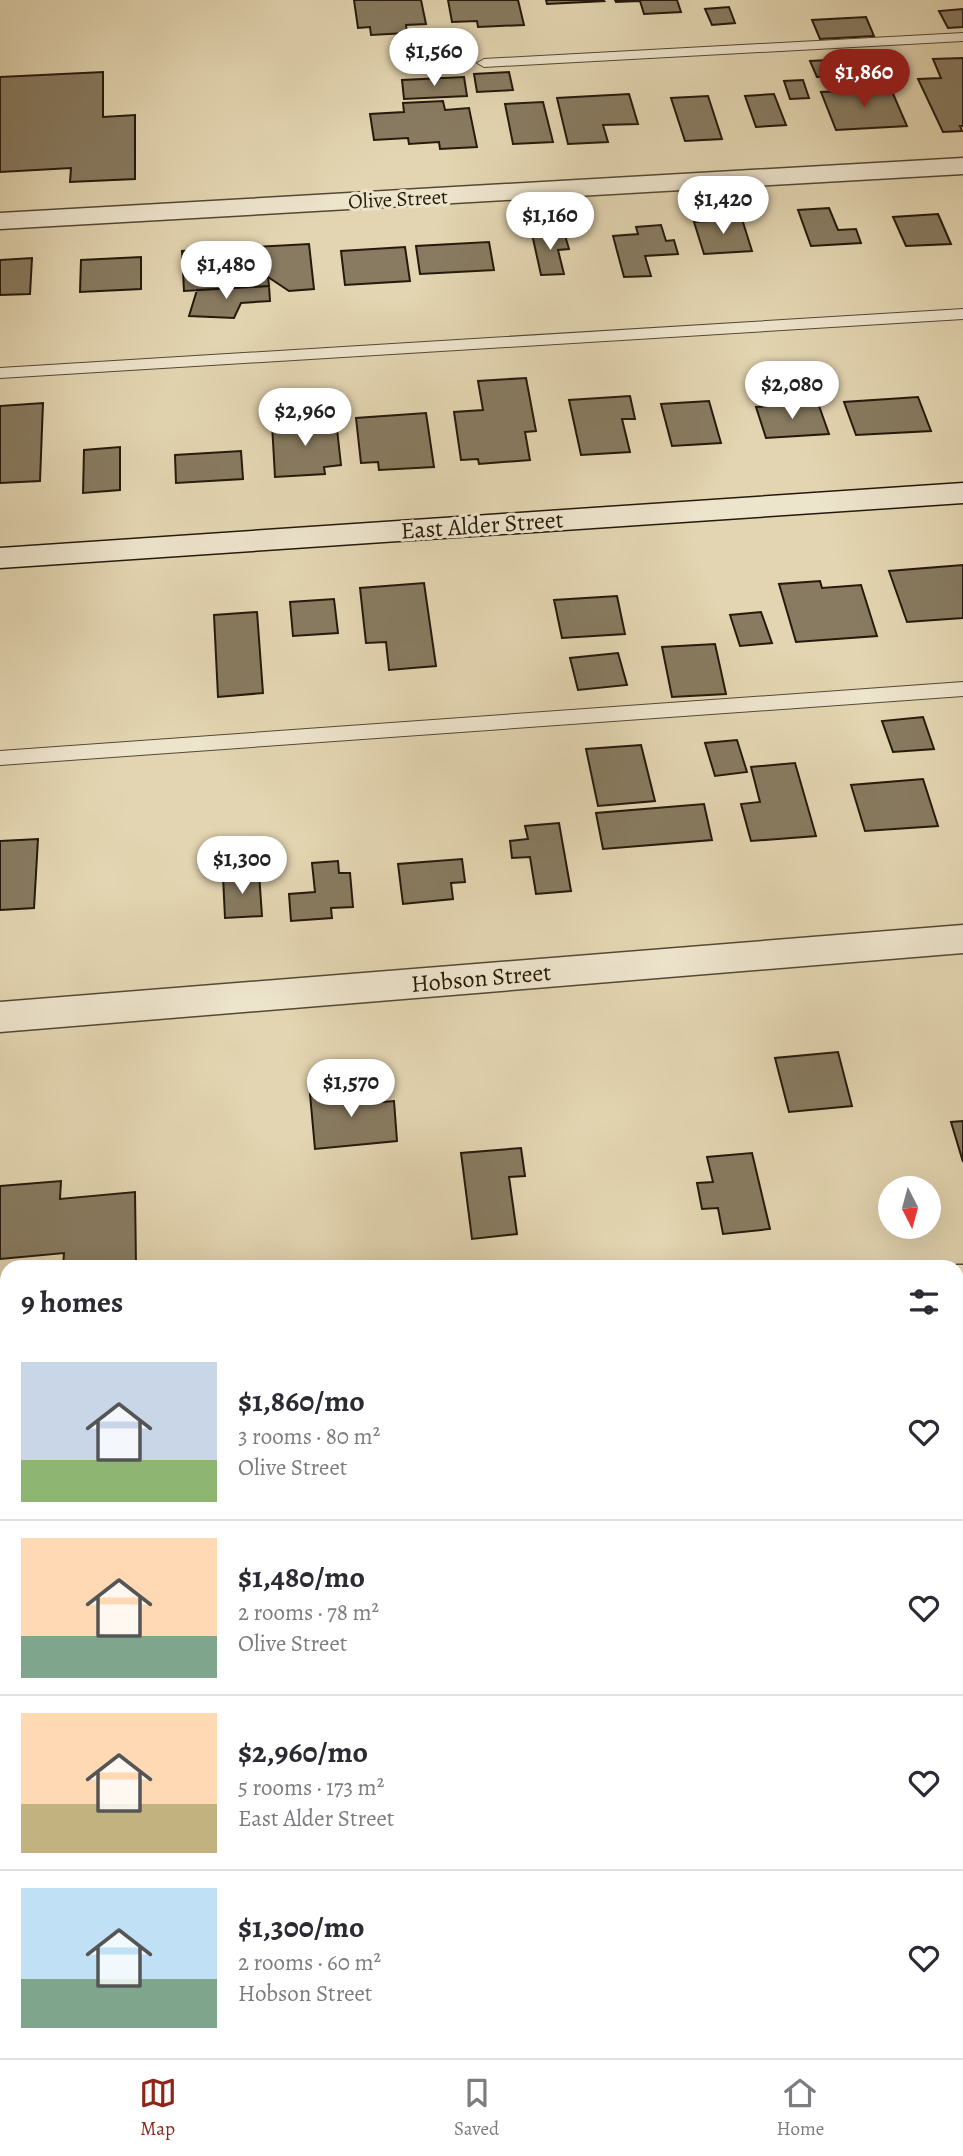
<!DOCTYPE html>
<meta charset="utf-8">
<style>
body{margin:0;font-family:Alegreya,serif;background:#f2f2f3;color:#2b2b33;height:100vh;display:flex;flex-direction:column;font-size:26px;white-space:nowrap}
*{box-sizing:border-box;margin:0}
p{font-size:23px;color:#7c7c81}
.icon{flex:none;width:38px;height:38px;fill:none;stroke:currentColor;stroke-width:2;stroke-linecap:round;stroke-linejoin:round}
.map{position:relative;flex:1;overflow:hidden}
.sheet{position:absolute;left:0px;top:1260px;width:964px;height:798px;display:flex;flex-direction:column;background:#fff;border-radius:21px 21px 0 0;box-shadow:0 7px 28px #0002}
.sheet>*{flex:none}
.needle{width:46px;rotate:174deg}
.fabs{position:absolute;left:878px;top:1176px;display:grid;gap:14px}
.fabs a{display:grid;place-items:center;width:63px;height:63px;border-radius:50%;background:#fff;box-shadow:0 7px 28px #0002;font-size:35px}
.price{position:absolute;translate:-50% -60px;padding:0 16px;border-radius:24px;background:#fff;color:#222;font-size:23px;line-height:46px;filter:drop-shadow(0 2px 4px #0008)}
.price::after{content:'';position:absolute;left:50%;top:42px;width:21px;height:16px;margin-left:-10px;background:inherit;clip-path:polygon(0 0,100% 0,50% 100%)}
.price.current{background:#8f2418;color:#fff}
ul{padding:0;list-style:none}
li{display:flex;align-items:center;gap:21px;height:175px;padding:0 21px}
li+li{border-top:2px solid #e1e1e2}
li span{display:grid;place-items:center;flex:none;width:196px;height:140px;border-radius:0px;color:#555}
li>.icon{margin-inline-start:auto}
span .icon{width:84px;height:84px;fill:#fffc;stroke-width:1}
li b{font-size:30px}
h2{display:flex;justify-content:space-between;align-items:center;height:84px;padding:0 21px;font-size:30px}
.dock{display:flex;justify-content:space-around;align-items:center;height:98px;border-top:2px solid #e1e1e2;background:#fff;font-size:19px;color:#7c7c81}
.dock a{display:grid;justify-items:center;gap:4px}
.dock .current{color:#8f2418}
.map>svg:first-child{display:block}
.building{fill:#887b61;stroke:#251a0b;stroke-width:2}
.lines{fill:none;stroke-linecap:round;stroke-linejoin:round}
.service-casing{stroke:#544934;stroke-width:2}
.minor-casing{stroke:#544934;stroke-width:3}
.secondary-casing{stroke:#251a0b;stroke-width:3}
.service{fill:#ede4cc;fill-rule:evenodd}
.minor{fill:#ede4cc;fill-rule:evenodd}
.secondary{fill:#ede4cc;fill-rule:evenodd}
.labels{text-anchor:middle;stroke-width:6;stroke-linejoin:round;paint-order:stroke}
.far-street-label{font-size:21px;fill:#251a0b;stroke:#ede4cc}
.street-label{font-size:24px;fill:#251a0b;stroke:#ede4cc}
</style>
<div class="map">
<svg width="963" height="2058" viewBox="0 0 963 2058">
<rect width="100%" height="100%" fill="#e3d5b1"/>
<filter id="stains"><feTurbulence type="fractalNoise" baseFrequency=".00286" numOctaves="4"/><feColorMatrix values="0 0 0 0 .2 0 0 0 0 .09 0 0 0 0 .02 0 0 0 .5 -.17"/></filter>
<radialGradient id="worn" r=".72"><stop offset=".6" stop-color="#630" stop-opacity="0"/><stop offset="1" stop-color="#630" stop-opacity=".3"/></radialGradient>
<path class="building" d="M354 0H421L426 24 406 25 407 33 371 35 370 27 358 28Z
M448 0H518L524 25 478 27 477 21 452 22Z
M546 0H603L604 1 547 4Z
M615 0H677L681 12 644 14 640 1 616 2Z
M729 7 735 23 712 25 705 9Z
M963 9V27L948 28 939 11Z
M866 17 874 36 820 39 812 20Z
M963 58V126H960L962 131 943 132 918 79 941 78 933 59Z
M829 60 836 76 817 77 810 61Z
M103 72V117L135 115V179L70 182 71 168 0 172V77Z
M509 72 513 90 477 92 474 74Z
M464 77 467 96 404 99 402 80Z
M803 80 809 98 790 99 784 81Z
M891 89 907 126 836 130 821 92Z
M629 94 638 124 603 125 608 142 568 144 557 98Z
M774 94 786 125 756 127 745 96Z
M708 96 722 139 685 141 671 98Z
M443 101 445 110 469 108 477 147 440 149 439 142 409 144 408 138 374 140 370 114 404 112 403 103Z
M543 102 553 142 513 144 505 104Z
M829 208 838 230 856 229 861 243 811 246 798 210Z
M938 214 951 244 906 246 893 217Z
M742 219 752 251 704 254 694 222Z
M661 225 666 241 674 240 678 254 645 256 651 276 624 277 613 236 638 234 636 227Z
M564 232 569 249 558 250 564 274 541 275 532 234Z
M489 242 494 270 420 274 416 246Z
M309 244 314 289 289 291 268 277 269 286 184 291 182 251Z
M405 247 410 281 345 285 341 251Z
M141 257V289L80 292 81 260Z
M32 258 30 294 0 295V260Z
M269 286 270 301 241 303 234 318 189 316 197 290Z
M526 378 536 431 525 432 530 460 479 464 478 459 461 460 454 412 483 410 478 381Z
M630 396 635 419H622L630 452 581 455 569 400Z
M918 397 931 431 856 435 844 402Z
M709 401 721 443 672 446 661 404Z
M43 403 40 481 0 483V406Z
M818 403 829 434 766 438 756 407Z
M426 413 434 467 379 470 378 462 361 463 356 418Z
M336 420 341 465 324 467 325 474 275 477 272 424Z
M120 447V490L83 493 84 450Z
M241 451 243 479 176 483 175 455Z
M963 565V618L907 622 889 571Z
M820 581 822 588 861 585 877 636 796 642 779 584Z
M424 583 436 666 389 670 386 642 366 643 360 588Z
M617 596 625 634 562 638 554 600Z
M334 599 338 633 293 636 290 602Z
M257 612 263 693 218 697 214 615Z
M761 612 772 643 740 646 730 615Z
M715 644 726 694 672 697 662 647Z
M618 653 627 685 578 690 570 658Z
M923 717 934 749 893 752 882 721Z
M737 740 747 772 715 776 705 743Z
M641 745 655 801 598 806 586 749Z
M795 763 816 836 751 841 741 804 760 802 751 767Z
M923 779 938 826 865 831 851 785Z
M704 804 712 840 603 849 596 813Z
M559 823 571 891 536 894 530 857 512 858 510 841 528 839 525 826Z
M38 839 34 908 0 910V841Z
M462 859 465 882 451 883 453 899 403 904 398 864Z
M338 861 339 873H350L353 907 331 908 332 918 291 921 289 894 315 892 312 863Z
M259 873 262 916 225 918 223 876Z
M838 1052 852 1106 789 1112 775 1058Z
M371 1089 372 1103 394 1101 397 1141 315 1149 310 1094Z
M963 1121V1162L951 1122Z
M521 1148 525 1176 509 1177 517 1234 472 1239 461 1153Z
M752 1153 770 1229 723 1234 718 1208 702 1209 697 1183 713 1182 707 1157Z
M61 1181 60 1199 135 1192 136 1266 63 1267 64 1253 0 1259V1186Z
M963 1379V1468H957V1380Z
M963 1516V1586L957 1587V1517Z
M0 1569H7V1646H0Z
M7 1783V1863L0 1865V1785Z
M957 1968 963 1970V2058H837L839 2051H957Z
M66 2051H99L109 2058H61Z
M696 2051H775L798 2058H695Z"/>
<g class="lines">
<defs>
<path id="service" d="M963 33V41L484 67 477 63 484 59Z
M963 309V319L0 378V368Z
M963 682V696L0 765V751Z
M963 1691V1719L957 1721V1693Z
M7 1990V2020L0 2022V1992Z
M229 2051H261V2058H229Z"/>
<path id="minor" d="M963 158V174L0 229V213Z
M963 925V953L0 1032V1002Z
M957 1265H963V1301H957V1267H951Z
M7 1347V1385L0 1386V1348Z"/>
<path id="secondary" d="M963 483V503L0 568V548Z"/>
</defs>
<use href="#service" class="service-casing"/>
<use href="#minor" class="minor-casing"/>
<use href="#secondary" class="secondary-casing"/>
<use href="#service" class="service"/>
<use href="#minor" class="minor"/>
<use href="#secondary" class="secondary"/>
</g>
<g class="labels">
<g class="far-street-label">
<text transform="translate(398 199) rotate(-3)" y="7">Olive Street</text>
</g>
<g class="street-label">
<text transform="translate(482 525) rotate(-4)" y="8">East Alder Street</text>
<text transform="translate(481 978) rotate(-5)" y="8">Hobson Street</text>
</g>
</g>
<rect width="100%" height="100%" filter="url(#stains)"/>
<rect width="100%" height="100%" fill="url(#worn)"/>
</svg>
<div class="fabs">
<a><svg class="needle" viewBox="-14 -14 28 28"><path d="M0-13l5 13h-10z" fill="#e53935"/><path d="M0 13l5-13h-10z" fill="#7c7c81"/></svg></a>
</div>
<b class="price" style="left:434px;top:88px">$1,560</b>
<b class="price current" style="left:864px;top:109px">$1,860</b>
<b class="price" style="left:723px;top:236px">$1,420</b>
<b class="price" style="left:550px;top:252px">$1,160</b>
<b class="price" style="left:226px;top:301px">$1,480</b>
<b class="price" style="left:792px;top:421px">$2,080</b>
<b class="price" style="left:305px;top:448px">$2,960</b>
<b class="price" style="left:242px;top:896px">$1,300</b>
<b class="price" style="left:351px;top:1119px">$1,570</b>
<section class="sheet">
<h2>9 homes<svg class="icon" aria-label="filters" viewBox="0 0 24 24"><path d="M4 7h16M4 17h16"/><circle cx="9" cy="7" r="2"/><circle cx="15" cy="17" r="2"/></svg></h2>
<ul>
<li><span style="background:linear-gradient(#c9d6e8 70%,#8fb573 0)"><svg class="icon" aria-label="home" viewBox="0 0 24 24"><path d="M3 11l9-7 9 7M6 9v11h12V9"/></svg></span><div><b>$1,860/mo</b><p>3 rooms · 80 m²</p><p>Olive Street</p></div><svg class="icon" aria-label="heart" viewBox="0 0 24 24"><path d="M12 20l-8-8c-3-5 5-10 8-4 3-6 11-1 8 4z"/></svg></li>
<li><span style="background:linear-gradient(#ffd9b3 70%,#7fa58c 0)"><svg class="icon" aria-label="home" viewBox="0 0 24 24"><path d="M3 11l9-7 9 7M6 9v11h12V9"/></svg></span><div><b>$1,480/mo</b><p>2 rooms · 78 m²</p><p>Olive Street</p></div><svg class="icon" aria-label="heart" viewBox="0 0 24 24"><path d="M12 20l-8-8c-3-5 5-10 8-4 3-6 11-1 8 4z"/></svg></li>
<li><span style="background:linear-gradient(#ffd9b3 65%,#c2b280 0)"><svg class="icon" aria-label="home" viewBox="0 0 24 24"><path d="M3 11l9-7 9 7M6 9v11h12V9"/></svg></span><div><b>$2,960/mo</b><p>5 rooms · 173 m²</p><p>East Alder Street</p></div><svg class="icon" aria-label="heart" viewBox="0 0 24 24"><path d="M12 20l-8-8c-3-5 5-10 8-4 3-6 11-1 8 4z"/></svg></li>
<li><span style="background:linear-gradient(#bfe0f5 65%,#7fa58c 0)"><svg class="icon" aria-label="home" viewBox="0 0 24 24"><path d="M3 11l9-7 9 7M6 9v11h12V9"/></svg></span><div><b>$1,300/mo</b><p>2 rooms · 60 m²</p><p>Hobson Street</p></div><svg class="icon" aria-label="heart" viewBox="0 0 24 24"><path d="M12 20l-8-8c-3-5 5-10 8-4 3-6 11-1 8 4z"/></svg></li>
</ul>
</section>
</div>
<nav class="dock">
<a class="current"><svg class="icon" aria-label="map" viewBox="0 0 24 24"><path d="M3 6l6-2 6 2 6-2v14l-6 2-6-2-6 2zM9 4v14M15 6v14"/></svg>Map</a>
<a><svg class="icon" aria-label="saved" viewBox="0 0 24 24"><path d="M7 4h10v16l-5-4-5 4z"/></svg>Saved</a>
<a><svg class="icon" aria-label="home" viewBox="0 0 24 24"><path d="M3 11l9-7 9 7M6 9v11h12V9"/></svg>Home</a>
</nav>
